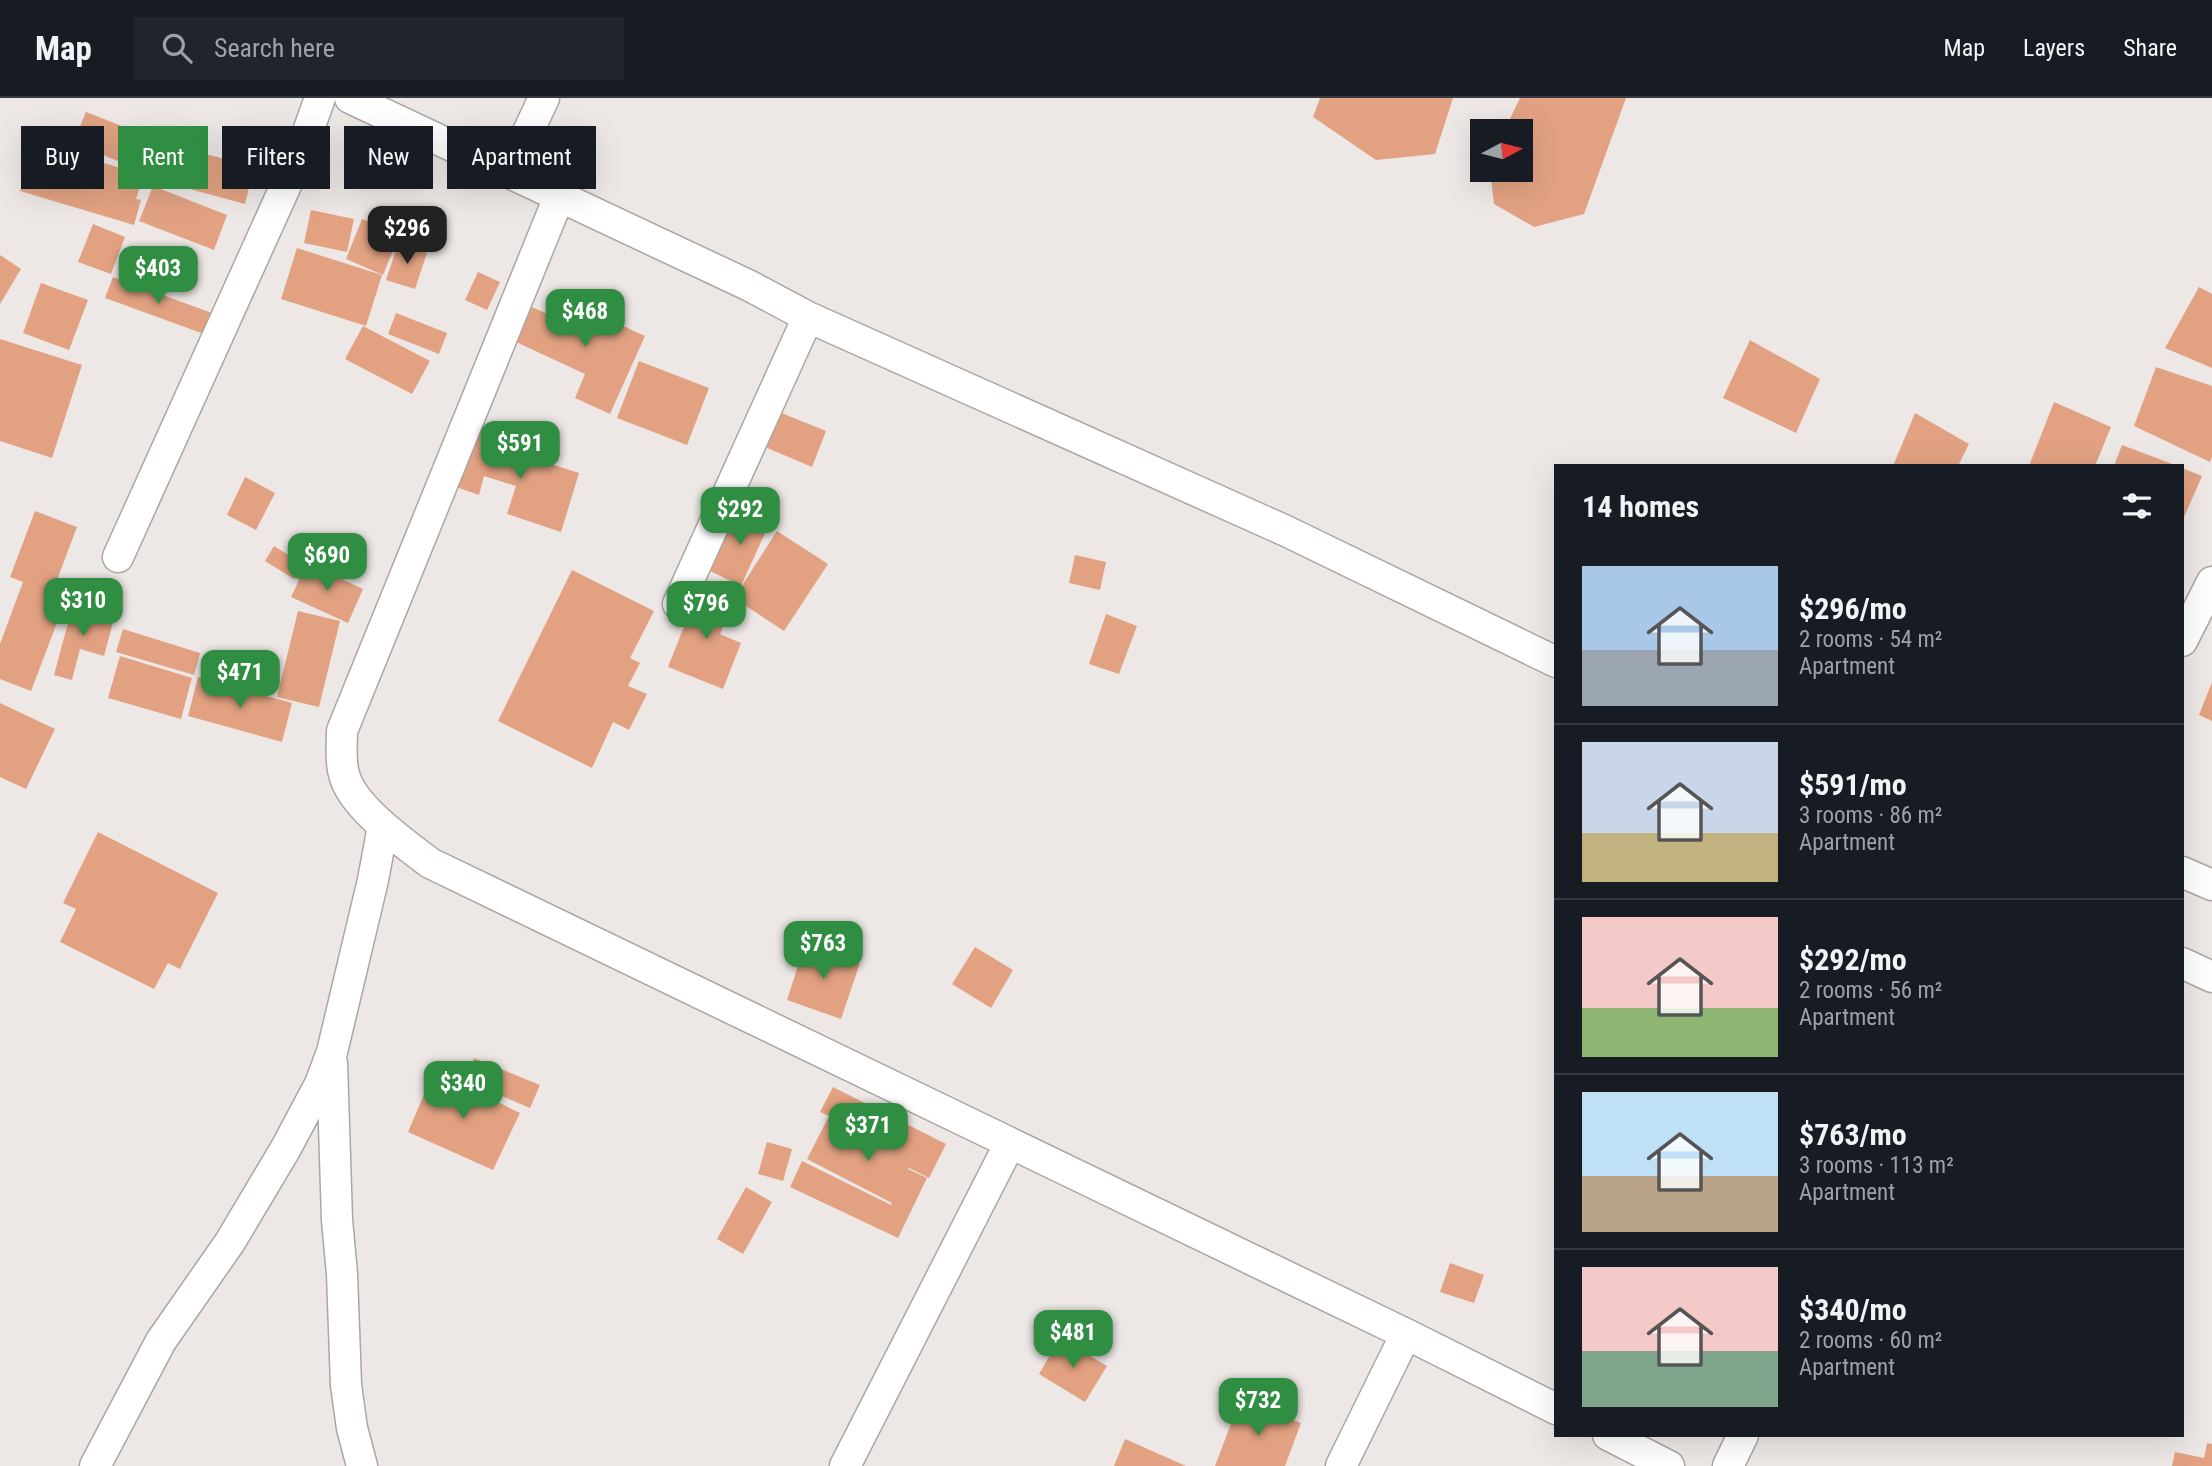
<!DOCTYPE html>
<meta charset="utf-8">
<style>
body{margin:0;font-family:"Roboto Condensed",sans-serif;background:#20242c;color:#f1f3f6;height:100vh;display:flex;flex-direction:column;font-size:26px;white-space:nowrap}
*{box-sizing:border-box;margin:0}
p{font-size:23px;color:#9ea1a6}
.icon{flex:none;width:38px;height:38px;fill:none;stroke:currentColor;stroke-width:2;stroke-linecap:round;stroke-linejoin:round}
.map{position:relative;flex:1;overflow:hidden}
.side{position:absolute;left:1554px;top:366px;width:630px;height:973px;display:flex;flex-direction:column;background:#171b24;border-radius:0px;box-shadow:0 7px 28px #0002}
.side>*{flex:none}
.top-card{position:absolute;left:21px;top:28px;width:665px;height:63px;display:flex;gap:14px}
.needle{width:46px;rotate:83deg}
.fabs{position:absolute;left:1470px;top:21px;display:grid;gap:14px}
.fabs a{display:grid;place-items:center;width:63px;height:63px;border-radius:0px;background:#171b24;box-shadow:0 7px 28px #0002;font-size:35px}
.price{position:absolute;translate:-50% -60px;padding:0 16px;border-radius:14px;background:#2f8e41;color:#fff;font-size:23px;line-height:46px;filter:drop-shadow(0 2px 4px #0008)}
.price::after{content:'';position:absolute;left:50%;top:42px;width:21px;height:16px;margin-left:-10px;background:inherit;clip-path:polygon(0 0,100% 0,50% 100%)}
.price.on{background:#222;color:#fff}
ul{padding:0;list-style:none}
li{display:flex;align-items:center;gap:21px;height:175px;padding:0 28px}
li+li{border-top:2px solid #363941}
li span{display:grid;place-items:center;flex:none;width:196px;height:140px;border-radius:0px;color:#555}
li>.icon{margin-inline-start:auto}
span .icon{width:84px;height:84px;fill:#fffc;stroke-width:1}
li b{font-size:30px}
h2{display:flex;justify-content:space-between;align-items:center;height:84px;padding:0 28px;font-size:30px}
.tag{padding:0 24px;border-radius:0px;background:#171b24;box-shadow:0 7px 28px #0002;font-size:24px;line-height:63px}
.tag.on{background:#2f8e41;color:#fff}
header{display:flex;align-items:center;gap:42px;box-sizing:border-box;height:98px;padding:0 35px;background:#171b24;border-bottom:2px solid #363941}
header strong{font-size:33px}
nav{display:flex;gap:38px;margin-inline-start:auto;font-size:24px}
.search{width:490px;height:63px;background:#20242c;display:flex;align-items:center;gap:18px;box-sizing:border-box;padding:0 24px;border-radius:0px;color:#9ea1a6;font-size:26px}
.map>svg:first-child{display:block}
.building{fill:#e2a282}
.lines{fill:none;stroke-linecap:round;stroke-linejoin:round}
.street-casing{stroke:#aba6a4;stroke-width:33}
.street{stroke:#fff;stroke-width:30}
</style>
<header>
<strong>Map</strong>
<div class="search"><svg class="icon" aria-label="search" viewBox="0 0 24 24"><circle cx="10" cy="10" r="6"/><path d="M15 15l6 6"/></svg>Search here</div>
<nav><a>Map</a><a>Layers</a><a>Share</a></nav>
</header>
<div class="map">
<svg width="2212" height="1368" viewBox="0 0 2212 1368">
<rect width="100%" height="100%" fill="#ede8e6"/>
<path class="building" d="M1320 0H1453L1435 56 1376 62 1313 19Z
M1520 0H1626L1584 116 1534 129 1494 106 1490 72H1521V33H1504Z
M86 14 168 46 155 78 73 45Z
M34 44 144 77 136 101 141 102 134 127 20 93Z
M169 46 254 69 245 106 160 83Z
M153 88 227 117 214 152 139 123Z
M311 112 354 121 347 154 304 145Z
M362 121 400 136 383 177 346 161Z
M93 126 125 139 111 176 78 164Z
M398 146 427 155 415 191 386 182Z
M297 150 382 177 366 228 281 201Z
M0 157 21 171 0 206Z
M478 174 500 184 487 212 465 202Z
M113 179 212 215 204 236 105 200Z
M41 185 88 202 69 252 23 235Z
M2199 189 2212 196V270L2165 250Z
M563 200 645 238 610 316 575 300 585 276 516 244 532 209 554 219Z
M396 215 447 235 439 256 388 236Z
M363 228 430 263 412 296 345 261Z
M0 241 82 267 52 360 0 343Z
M1750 242 1820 281 1796 335 1723 300Z
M639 263 709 290 687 347 617 320Z
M2156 269 2212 288V359L2210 364 2134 328Z
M2054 304 2111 329 2095 368H2029Z
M779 314 826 333 812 369 765 349Z
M1915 315 1969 346 1958 368H1893Z
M474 333 506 343 504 351 579 375 561 434 507 416 516 388 484 378 479 397 456 389Z
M2122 347 2175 367V368H2114Z
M2182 370 2202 378 2182 424Z
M245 379 275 395 256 432 227 417Z
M739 409 770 424 741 488 710 473Z
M35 413 77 429 52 495 66 501 31 593 0 581V546L23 484 10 479Z
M777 433 828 466 784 533 734 500Z
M274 448 303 466 294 481 265 463Z
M1075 457 1106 464 1100 492 1069 485Z
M307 465 363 491 348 525 291 499Z
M572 472 654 513 630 560 640 565 628 588 647 596 629 632 613 624 592 670 498 623Z
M700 488 734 501 720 536 741 545 723 591 668 569Z
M73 506 115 517 104 558 80 551 72 582 54 577Z
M298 513 340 523 319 609 277 599Z
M1106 516 1137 528 1119 576 1089 566Z
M123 531 200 555 194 577 116 554Z
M120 558 192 580 181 621 108 600Z
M198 579 292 605 282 644 188 618Z
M2212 584V623L2199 617Z
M0 605 55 631 26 691 0 679Z
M98 734 218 795 180 871 168 865 154 891 60 844 76 811 63 805Z
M805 846 860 865 841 921 787 902Z
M975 849 1013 872 991 910 952 886Z
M474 960 540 987 530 1010 464 982Z
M434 973 520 1015 493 1072 408 1034Z
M833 989 946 1046 929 1080 909 1070 908 1071 927 1080 898 1140 790 1089 802 1063 891 1107 892 1105 807 1061 829 1018 820 1014Z
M767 1044 792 1051 783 1083 758 1076Z
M746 1089 772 1104 743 1156 717 1141Z
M1450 1165 1484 1177 1474 1205 1440 1194Z
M1060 1240 1107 1268 1085 1304 1039 1276Z
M1240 1302 1301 1325 1285 1368H1215Z
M1125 1341 1186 1368H1114Z
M2207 1345 2212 1346V1368H2172L2175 1354 2204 1360Z"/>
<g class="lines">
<defs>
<path id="street" d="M350 0 750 188 808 219 1286 433 1556 564
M509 74 544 0
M559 99 342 633C342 647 340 663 344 676 351 708 404 745 430 765L1406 1236 1556 1311
M118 459 300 56 320 0
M678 506 808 219
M2182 543 2212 484
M2182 774 2212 787
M2182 865 2212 879
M332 965 337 1122 342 1176 346 1287 352 1330 362 1368
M1608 1337 1669 1368
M95 1368 161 1243 230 1144 286 1050 320 986 332 954 373 782 383 728
M845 1368 1010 1045
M1341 1368 1406 1236
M1728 1368 1743 1337"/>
</defs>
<use href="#street" class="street-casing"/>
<use href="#street" class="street"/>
</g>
</svg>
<div class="fabs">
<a><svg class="needle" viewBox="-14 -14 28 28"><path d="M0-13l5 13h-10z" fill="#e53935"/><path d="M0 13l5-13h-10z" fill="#9ea1a6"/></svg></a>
</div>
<b class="price on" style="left:407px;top:168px">$296</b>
<b class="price" style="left:158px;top:208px">$403</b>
<b class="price" style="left:585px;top:251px">$468</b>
<b class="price" style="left:520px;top:383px">$591</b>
<b class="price" style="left:740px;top:449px">$292</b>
<b class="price" style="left:327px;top:495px">$690</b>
<b class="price" style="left:83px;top:540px">$310</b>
<b class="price" style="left:706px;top:543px">$796</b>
<b class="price" style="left:240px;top:612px">$471</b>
<b class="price" style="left:823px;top:883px">$763</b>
<b class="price" style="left:463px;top:1023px">$340</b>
<b class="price" style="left:868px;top:1065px">$371</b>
<b class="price" style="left:1073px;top:1272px">$481</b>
<b class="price" style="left:1258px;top:1340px">$732</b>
<div class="top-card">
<a class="tag">Buy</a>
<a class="tag on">Rent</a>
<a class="tag">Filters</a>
<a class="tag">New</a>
<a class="tag">Apartment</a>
</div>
<section class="side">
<h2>14 homes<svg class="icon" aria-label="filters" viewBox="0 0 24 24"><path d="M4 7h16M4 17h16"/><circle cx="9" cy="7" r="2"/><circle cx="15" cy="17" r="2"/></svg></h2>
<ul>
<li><span style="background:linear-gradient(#a9c7e8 60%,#9aa5b1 0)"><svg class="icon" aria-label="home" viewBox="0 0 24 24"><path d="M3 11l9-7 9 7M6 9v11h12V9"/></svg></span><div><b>$296/mo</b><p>2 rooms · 54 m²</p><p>Apartment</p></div></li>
<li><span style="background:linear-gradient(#c9d6e8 65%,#c2b280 0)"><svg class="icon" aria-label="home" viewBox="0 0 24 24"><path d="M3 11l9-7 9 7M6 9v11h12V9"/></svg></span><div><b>$591/mo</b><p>3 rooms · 86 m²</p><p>Apartment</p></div></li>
<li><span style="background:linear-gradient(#f6c9c9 65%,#8fb573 0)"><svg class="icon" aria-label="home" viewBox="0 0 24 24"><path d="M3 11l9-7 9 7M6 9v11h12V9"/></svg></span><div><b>$292/mo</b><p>2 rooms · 56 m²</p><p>Apartment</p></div></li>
<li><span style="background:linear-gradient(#bfe0f5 60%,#b9a48a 0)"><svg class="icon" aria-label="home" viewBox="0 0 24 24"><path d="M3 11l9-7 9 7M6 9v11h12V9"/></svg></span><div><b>$763/mo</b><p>3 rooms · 113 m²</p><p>Apartment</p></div></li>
<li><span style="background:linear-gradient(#f6c9c9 60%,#7fa58c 0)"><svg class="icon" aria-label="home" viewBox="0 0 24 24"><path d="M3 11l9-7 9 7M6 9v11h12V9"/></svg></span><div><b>$340/mo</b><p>2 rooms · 60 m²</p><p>Apartment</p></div></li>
</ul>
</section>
</div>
